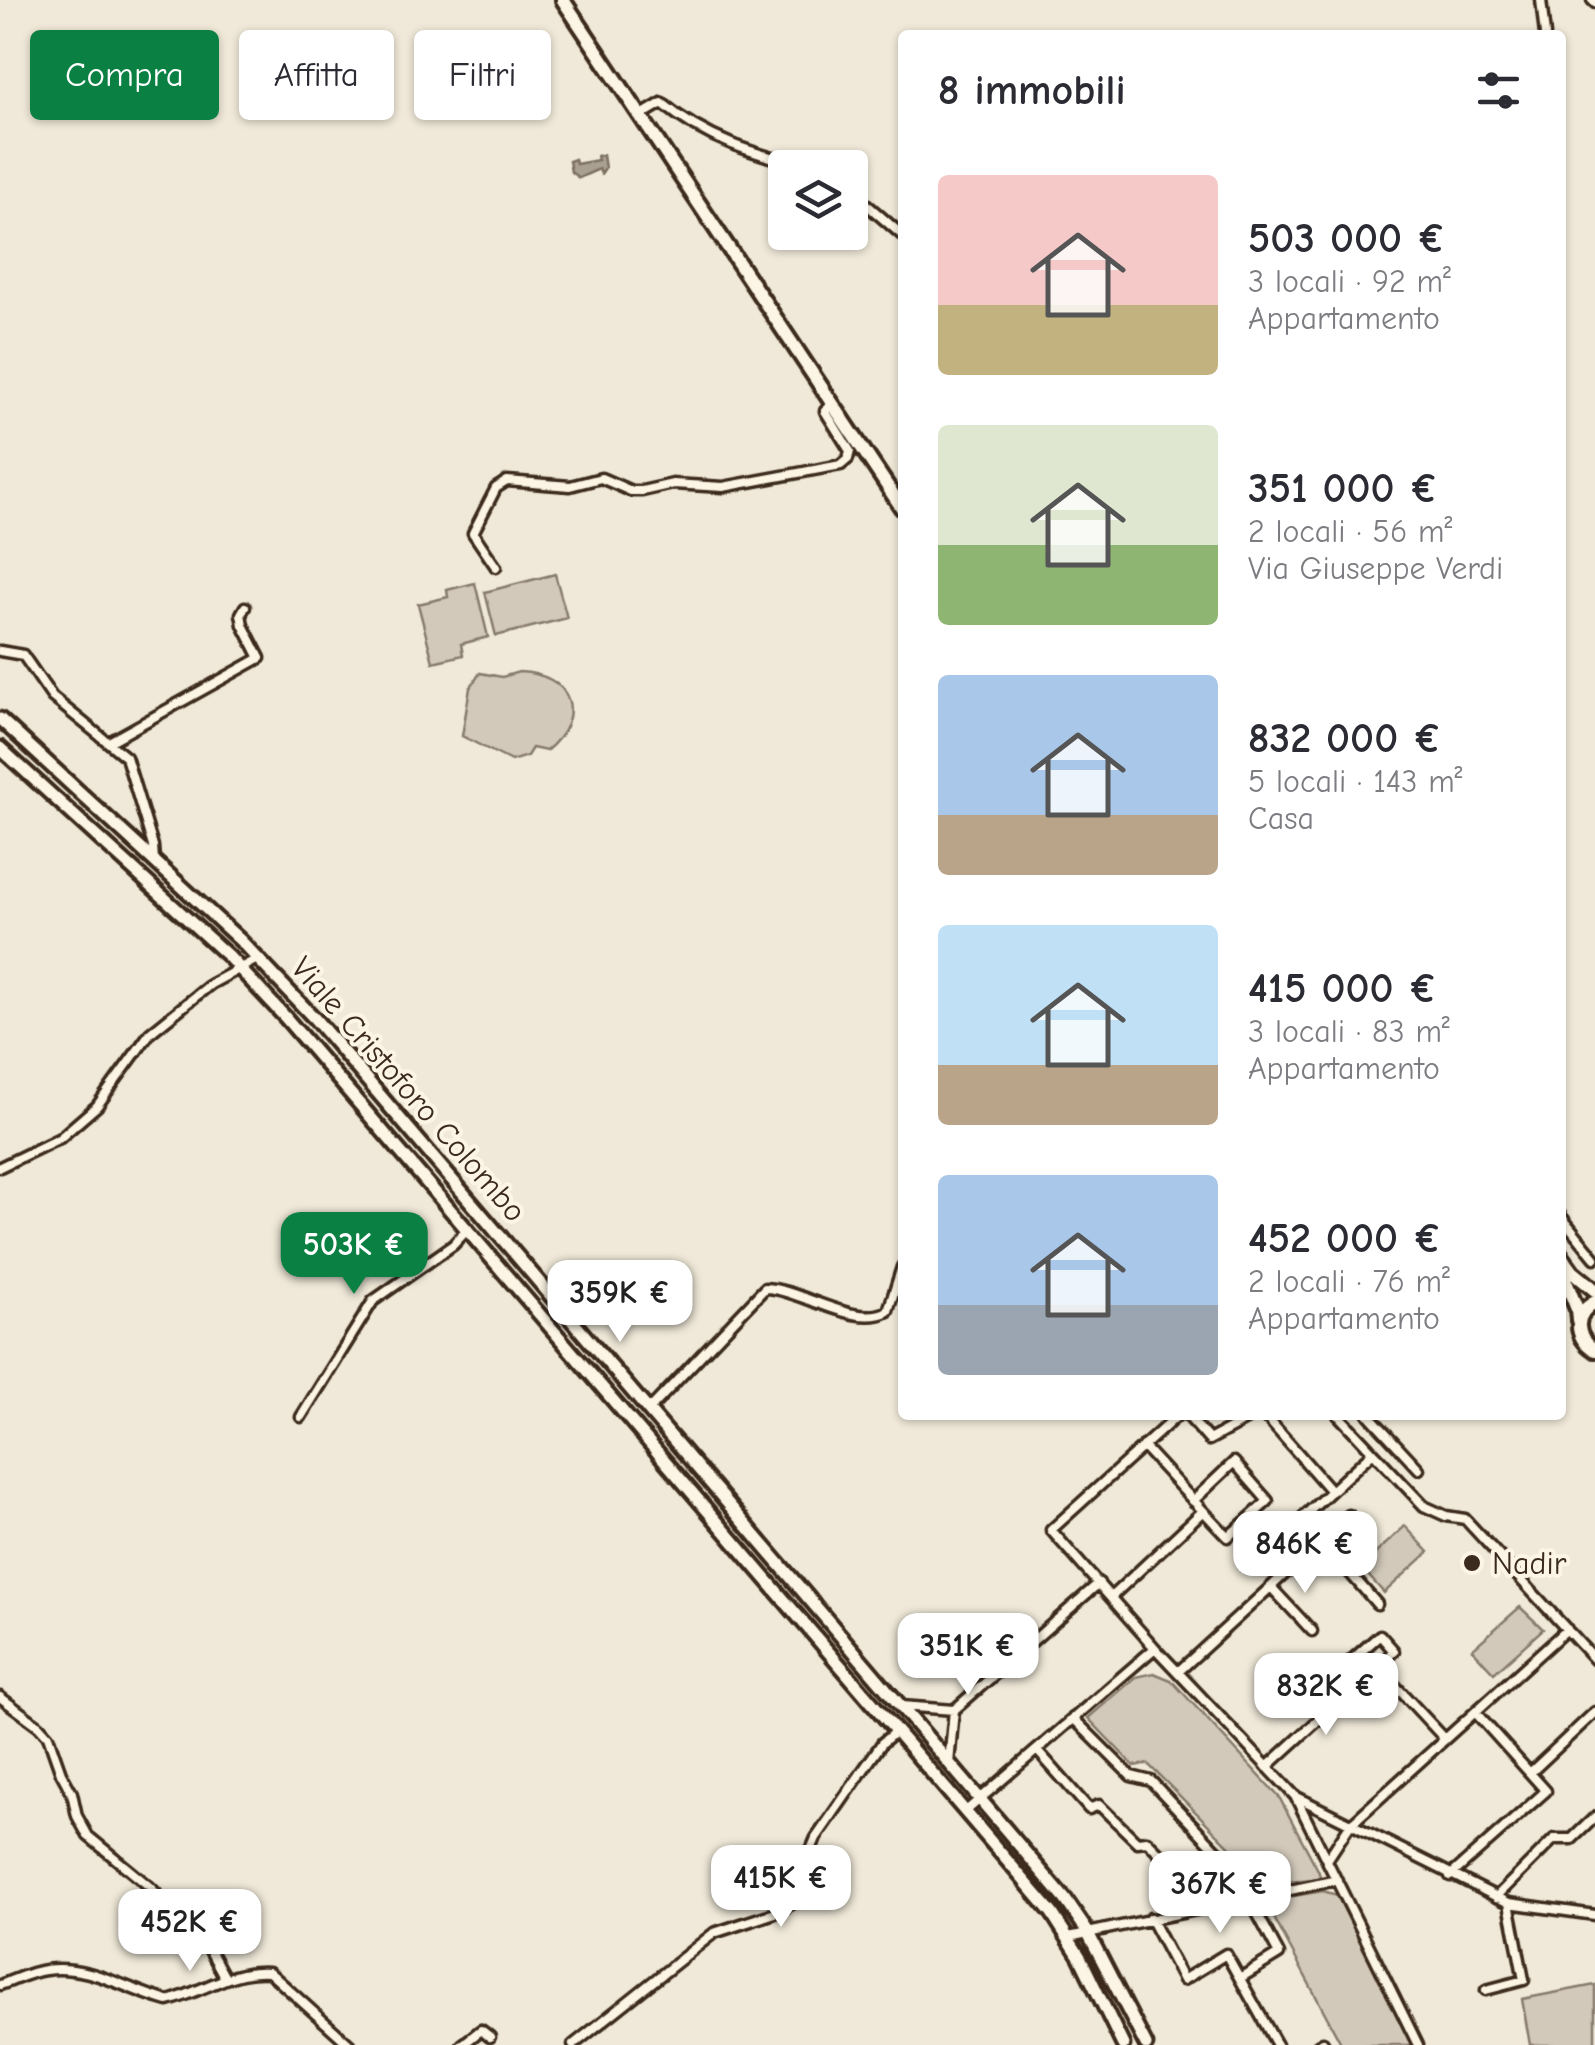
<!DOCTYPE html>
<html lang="it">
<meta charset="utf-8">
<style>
body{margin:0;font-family:"Comic Neue",sans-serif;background:#f7f7f7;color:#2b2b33;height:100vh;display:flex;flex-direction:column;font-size:38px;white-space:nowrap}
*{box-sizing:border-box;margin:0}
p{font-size:32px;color:#7c7c81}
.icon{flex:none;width:55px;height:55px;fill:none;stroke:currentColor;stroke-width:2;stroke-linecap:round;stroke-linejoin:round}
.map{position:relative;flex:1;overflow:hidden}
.panel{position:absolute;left:898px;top:30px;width:668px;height:1390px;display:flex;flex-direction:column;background:#fff;border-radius:10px;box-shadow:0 2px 8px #0004}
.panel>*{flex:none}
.guide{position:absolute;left:30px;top:30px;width:718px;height:90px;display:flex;gap:20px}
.buttons{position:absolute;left:768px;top:150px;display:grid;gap:20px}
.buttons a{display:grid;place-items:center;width:100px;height:100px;border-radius:10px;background:#fff;box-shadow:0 2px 8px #0004;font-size:50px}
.price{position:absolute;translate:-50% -85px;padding:0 22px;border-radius:20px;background:#fff;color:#222;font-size:32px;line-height:65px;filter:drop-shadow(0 2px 5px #0008)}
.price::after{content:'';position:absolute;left:50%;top:60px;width:30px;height:22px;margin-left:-15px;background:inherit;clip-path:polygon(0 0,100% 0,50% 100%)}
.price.active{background:#0b8043;color:#fff}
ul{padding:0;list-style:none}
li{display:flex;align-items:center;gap:30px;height:250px;padding:0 40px}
li span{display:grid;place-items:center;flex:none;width:280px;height:200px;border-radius:10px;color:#555}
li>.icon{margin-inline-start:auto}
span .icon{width:120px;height:120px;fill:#fffc;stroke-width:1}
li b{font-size:42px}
h2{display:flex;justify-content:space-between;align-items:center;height:120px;padding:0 40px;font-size:42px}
.tag{padding:0 35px;border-radius:10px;background:#fff;box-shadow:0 2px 8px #0004;font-size:35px;line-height:90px}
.tag.active{background:#0b8043;color:#fff}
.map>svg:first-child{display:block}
.green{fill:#d2c9ba;stroke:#867a6c;stroke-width:2.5}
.water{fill:#aaa091;stroke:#7e7163;stroke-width:2.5}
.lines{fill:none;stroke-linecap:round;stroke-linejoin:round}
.minor-casing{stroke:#3b2a1e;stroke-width:15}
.secondary-casing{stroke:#3b2a1e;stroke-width:19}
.primary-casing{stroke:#3b2a1e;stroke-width:20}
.minor{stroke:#fcf5e5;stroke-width:8}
.secondary{stroke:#fcf5e5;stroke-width:11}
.primary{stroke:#fcf5e5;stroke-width:12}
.poi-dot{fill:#3b2a1e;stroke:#fcf5e5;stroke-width:4}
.labels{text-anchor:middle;stroke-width:8;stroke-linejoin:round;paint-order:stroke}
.street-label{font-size:32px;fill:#3b2a1e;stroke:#fcf5e5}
.poi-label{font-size:32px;fill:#3b2a1e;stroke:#fcf5e5;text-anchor:start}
</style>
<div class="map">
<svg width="1595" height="2045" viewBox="0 0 1595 2045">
<rect width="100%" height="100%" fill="#f0e9d9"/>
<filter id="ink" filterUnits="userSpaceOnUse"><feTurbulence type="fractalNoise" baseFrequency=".01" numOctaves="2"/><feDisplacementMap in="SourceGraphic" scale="20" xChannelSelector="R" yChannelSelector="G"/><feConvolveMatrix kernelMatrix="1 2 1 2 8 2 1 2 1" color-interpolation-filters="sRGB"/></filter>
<g filter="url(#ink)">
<path class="green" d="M555 574 567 618 496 636 485 592Z
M475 583 488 637 461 644 463 655 433 662 418 604 448 597 447 590Z
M519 672C572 674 588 716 546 751L532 748 527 756 511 761 462 736 470 688 480 673 502 677Z
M1405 1526 1429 1552 1384 1593 1361 1567Z
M1520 1607 1543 1629 1494 1673 1472 1649Z
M1154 1673 1171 1680 1279 1797 1318 1870 1320 1876 1317 1879 1265 1882 1148 1764 1134 1766 1088 1718 1136 1677Z
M1323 1891 1337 1895 1415 2045H1342L1265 1901Z
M1595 1985V2045H1530L1522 1999Z"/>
<path class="water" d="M603 155 605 168 601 174 599 169 579 178 571 172 569 161 575 159 576 164 598 160 597 156Z"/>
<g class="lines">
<defs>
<path id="minor" d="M1541 0 1545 35
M1592 0 1595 3
M640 116 662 103C706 140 755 154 810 168
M850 190 902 235
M496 567 473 533 496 488 507 481 570 486 601 478 631 491H642L673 484 723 487 841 465 848 459 850 451 825 411 833 404
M0 651 23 655 52 697 126 757 153 846 154 860
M109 742 260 658 243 625 241 614 245 607
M0 1167 60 1138 97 1106 150 1033 211 984 259 958
M1560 1215 1595 1258
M648 1411 765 1288C800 1289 857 1329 888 1311L902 1267
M1178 1415 1051 1530 1155 1648 1295 1796 1509 1903 1595 1915
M1187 1415 1209 1440 1255 1415
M1257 1415 1268 1419 1331 1491
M1338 1415 1424 1506 1446 1516 1465 1519 1595 1660
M1369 1415 1419 1469
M301 1417 373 1301 453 1245 468 1229
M1143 1446C1171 1477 1199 1507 1228 1537L1268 1501 1234 1462 1193 1501
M1372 1453 1302 1518 1377 1604
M1271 1587 1312 1631
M1111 1597 1203 1511
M1377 1666 1445 1739
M1178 1672 1349 1515
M0 1697 39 1726 48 1736 61 1773 72 1793 77 1816 88 1836 150 1887 207 1945 225 1978
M901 1706 954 1710 949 1763
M954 1710 1099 1583
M1073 1718 1131 1776 1151 1781 1259 1895
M1037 1750 1089 1809 1099 1805 1137 1842 1147 1841 1212 1905
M1267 1767 1394 1651 1380 1635 1347 1664 1360 1681
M1530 1773 1595 1712
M1295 1796 1418 2045
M966 1811 1155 1648
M1327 1860 1350 1825 1567 1629
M1450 1876 1546 1791 1475 1712
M1496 1897 1554 1839H1572L1595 1817
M1150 1918 1183 1980 1226 1954 1277 2045
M1069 1937 1337 1880
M1240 1978 1279 1954 1249 1898
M0 1985C15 1980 30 1972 45 1970 89 1963 128 1991 168 2001 203 1992 231 1969 269 1972L350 2045
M1486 1990 1524 1980 1509 1903
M462 2045 481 2030 490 2037
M573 2045 714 1933 775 1913 803 1898 812 1885 811 1850 816 1838 882 1743 897 1730
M1318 2045 1323 2042 1324 2045"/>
<path id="secondary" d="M0 719 241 941 315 1019 1065 1899 1087 1931 1146 2045
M0 748 228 956 285 1017 1052 1913 1080 1957 1123 2045"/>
<path id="primary" d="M563 0 902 508
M1560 1254 1573 1272 1595 1290
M1560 1267 1577 1309 1578 1321
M1595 1302C1573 1314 1574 1337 1595 1350"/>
</defs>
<use href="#minor" class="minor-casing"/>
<use href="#secondary" class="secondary-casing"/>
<use href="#primary" class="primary-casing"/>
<use href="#minor" class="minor"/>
<use href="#secondary" class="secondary"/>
<use href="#primary" class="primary"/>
</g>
</g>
<circle class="poi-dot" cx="1472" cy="1563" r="10"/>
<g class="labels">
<g class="street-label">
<text transform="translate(409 1089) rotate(49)" y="11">Viale Cristoforo Colombo</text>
</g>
<g class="poi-label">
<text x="1492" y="1574">Nadir</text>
</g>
</g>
</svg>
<div class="buttons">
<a><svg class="icon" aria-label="layers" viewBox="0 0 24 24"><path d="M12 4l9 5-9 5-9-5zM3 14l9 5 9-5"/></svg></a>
</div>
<b class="price active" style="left:354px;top:1297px">503K €</b>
<b class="price" style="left:620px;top:1345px">359K €</b>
<b class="price" style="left:1305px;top:1596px">846K €</b>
<b class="price" style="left:968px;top:1698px">351K €</b>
<b class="price" style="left:1326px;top:1738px">832K €</b>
<b class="price" style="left:781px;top:1930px">415K €</b>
<b class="price" style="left:1220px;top:1936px">367K €</b>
<b class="price" style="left:190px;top:1974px">452K €</b>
<div class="guide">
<a class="tag active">Compra</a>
<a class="tag">Affitta</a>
<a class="tag">Filtri</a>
</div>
<section class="panel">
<h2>8 immobili<svg class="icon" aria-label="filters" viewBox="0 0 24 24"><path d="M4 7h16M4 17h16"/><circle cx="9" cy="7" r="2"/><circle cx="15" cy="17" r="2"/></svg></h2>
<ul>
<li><span style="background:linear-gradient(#f6c9c9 65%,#c2b280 0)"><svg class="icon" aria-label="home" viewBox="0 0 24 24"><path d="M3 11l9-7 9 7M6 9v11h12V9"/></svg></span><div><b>503 000 €</b><p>3 locali · 92 m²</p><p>Appartamento</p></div></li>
<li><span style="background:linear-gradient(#dfe7d0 60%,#8fb573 0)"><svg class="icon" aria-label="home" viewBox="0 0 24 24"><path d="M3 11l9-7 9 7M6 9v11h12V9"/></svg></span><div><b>351 000 €</b><p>2 locali · 56 m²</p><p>Via Giuseppe Verdi</p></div></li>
<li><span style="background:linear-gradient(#a9c7e8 70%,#b9a48a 0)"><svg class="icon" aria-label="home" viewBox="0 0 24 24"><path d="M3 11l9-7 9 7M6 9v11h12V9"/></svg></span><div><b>832 000 €</b><p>5 locali · 143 m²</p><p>Casa</p></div></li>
<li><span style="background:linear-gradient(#bfe0f5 70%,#b9a48a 0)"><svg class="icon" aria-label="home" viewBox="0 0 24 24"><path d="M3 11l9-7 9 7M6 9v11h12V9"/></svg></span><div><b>415 000 €</b><p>3 locali · 83 m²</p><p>Appartamento</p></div></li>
<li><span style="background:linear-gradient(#a9c7e8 65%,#9aa5b1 0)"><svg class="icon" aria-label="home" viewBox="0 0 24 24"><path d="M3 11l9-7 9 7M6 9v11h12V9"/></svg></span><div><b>452 000 €</b><p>2 locali · 76 m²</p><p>Appartamento</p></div></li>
</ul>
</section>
</div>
